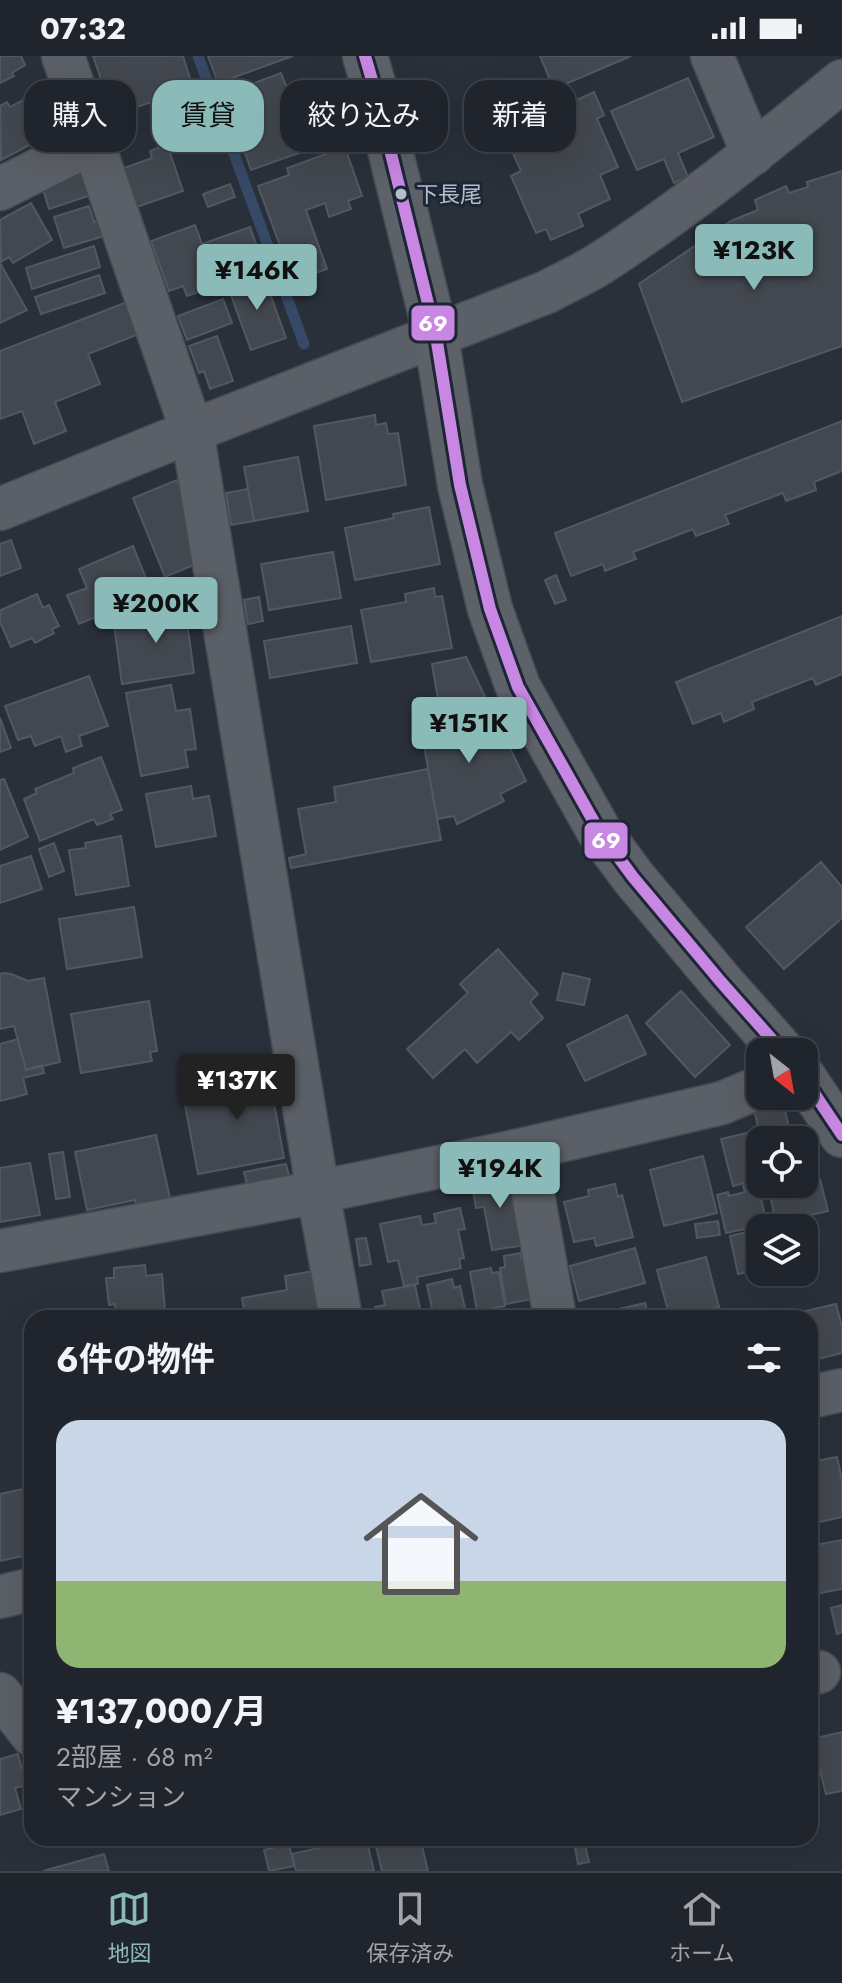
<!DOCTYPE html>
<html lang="ja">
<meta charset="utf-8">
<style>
body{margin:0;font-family:Jost,"Noto Sans JP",sans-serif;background:#282c34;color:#f1f3f6;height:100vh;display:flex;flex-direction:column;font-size:30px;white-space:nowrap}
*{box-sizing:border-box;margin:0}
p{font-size:26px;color:#a2a4a9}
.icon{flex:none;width:44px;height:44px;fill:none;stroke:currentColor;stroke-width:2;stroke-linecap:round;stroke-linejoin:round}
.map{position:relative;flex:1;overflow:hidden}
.drawer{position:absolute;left:24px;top:1254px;width:794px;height:536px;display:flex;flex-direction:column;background:#20242c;border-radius:24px;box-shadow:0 8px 32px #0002,0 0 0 2px #3d4148}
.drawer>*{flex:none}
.banner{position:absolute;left:24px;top:24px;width:794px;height:72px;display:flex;gap:16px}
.needle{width:52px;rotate:149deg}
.tools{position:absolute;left:746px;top:982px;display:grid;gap:16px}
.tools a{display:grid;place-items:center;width:72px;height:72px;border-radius:16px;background:#20242c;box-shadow:0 8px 32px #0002,0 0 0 2px #3d4148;font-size:40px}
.price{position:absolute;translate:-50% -68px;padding:0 18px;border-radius:8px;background:#8bbbb9;color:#111;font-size:26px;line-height:52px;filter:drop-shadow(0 2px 4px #0008)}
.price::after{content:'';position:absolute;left:50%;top:48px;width:24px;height:18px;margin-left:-12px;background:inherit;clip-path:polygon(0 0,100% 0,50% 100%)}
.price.current{background:#222;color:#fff}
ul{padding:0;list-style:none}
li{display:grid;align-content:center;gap:16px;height:424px;padding:0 32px}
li+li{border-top:2px solid #3d4148}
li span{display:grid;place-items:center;height:248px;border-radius:24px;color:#555}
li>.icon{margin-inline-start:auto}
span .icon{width:144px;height:144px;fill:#fffc;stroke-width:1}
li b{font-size:34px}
h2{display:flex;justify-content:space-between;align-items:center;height:96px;padding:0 32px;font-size:34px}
.chip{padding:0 28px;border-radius:24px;background:#20242c;box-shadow:0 8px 32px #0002,0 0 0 2px #3d4148;font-size:28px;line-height:72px}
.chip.current{background:#8bbbb9;color:#111}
.status{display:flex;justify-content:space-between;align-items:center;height:56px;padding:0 40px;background:#20242c;direction:ltr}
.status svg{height:22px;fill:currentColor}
.menu{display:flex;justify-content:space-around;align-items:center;height:112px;border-top:2px solid #3d4148;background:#20242c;font-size:22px;color:#a2a4a9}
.menu a{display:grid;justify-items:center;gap:4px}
.menu .current{color:#8bbbb9}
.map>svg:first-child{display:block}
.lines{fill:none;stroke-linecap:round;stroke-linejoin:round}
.stream{stroke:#364967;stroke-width:11}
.building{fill:#434850;stroke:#525861;stroke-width:2}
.minor-casing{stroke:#464b52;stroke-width:45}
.major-casing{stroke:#454b53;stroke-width:47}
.minor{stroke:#5b5f67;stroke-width:42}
.major{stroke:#5d6269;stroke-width:44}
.bus-1-casing{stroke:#1c2635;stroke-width:18}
.bus-1{stroke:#c787e3;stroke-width:12}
.bus-dot{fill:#b4bdcb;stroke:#1c2635;stroke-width:3}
.labels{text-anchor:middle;stroke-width:6;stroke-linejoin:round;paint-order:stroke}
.bus-label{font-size:22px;fill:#b4bdcb;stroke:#1c2635;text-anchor:start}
.line-badge{stroke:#1c2635;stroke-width:3}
.badge-label{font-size:22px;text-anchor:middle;font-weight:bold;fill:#fff}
</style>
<div class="status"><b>07:32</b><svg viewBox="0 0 49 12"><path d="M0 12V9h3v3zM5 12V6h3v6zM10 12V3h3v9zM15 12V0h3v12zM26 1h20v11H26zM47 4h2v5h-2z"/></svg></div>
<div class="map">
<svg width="842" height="1815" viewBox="0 0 842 1815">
<rect width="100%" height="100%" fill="#2a303a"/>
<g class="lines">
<path class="stream" d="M198 0 304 288"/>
</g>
<path class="building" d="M0 0H21L25 9 12 17 14 20 0 27Z
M93 0H183L193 32 113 59Z
M208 0H293L218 27Z
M540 0H631L554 33Z
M281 17 291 42 297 39 316 91 251 114 224 38Z
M688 22 714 81 678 97 688 121 674 127 664 103 637 114 611 55Z
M594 36 604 59 597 63 618 111 600 119 610 143 578 158 583 170 551 184 546 173 536 177 511 120 521 115 507 84 522 77 516 64 544 52 546 58Z
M37 37 56 75 1 104 0 50 7 46 10 51Z
M167 88 183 135 137 151 124 112 152 102 150 95Z
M345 91 362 140 348 145 351 153 329 161 325 147 306 154 327 213 293 225 258 130 289 119 287 112Z
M842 115V290L682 346 639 228 731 165 758 154 755 144 786 130 789 137 808 131 807 126Z
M79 116 88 121 94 138 49 153 43 133Z
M230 128 235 141 208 151 203 138Z
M31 147 52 184 13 207 9 201 1 206 0 164Z
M89 150 94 166 103 163 107 179 64 192 54 161Z
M195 169 202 188 250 171 263 207 219 222 221 228 187 240 183 230 169 235 151 185Z
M94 190 100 211 32 233 26 212Z
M0 207 27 254 0 267Z
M263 218 286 282 251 294 228 231Z
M99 219 105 237 41 258 35 241Z
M223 243 232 267 187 284 178 260Z
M127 246 139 278 88 298 100 328 55 346 66 375 34 388 22 355 0 363V295Z
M217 280 233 325 210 333 204 315 199 317 189 290Z
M375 359 376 369 386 367 388 378 398 377 406 429 326 444 314 370Z
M842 365V415L814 426 816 434 786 445 783 437 725 459 729 468 696 480 693 473 633 496 636 503 605 515 603 508 571 520 555 477Z
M298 401 308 455 254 465 244 411Z
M177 424 195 469 201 506 165 521 133 442Z
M248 433 254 465 231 469 226 437Z
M429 451 440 508 355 524 345 472 394 462 393 458Z
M11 484 21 512 0 520V488Z
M133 490 152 537 79 568 67 539 87 532 79 513Z
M333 496 341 542 269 554 261 508Z
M556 519 566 544 555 548 545 524Z
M434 532 435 541 442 540 452 592 371 606 361 554 406 546 405 538Z
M37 538 43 552 49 549 59 570 52 573 54 577 35 587 32 582 11 591 0 566V558L2 557 1 554Z
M259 541 263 565 248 568 244 544Z
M184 544 194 617 122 628 114 569 136 566 138 573 152 571 149 549Z
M842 560V618L816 629 813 622 752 646 754 653 724 666 721 657 693 668 676 626Z
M351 570 357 607 270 622 264 585Z
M466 601 489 649 443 672 432 608Z
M89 620 108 670 79 680 82 690 66 696 61 680 35 690 31 680 18 684 5 650Z
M171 629 176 655 190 653 196 693 185 694 188 711 141 720 126 637Z
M489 649 526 725 500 738 504 745 457 768 454 760 437 763 421 673 441 666 443 672Z
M0 662 11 692 0 696Z
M101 701 122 754 110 758 113 763 97 769 94 763 40 785 24 743 37 737 35 733 74 717 73 712Z
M428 713 441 784 291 812 289 802 306 798 298 753 336 746 334 731Z
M4 723 28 781 0 794V724Z
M191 730 193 743 209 740 216 780 156 791 146 738Z
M121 780 129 830 76 839 69 794 86 792 85 787Z
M54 787 64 815 49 821 39 793Z
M31 800 42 833 0 847V810Z
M821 806 842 831V862L784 913 746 871Z
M134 851 142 901 67 913 59 863Z
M498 893 538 938 530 946 543 962 519 984 511 976 477 1007 465 993 433 1022 407 993 468 937 460 928Z
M3 917 11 918 28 925 44 922 60 1006 26 1014 14 970 0 973V918Z
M563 917 590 923 584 949 557 944Z
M681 935 730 989 695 1021 646 967Z
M149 945 157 995 150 996 152 1005 81 1017 71 958Z
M627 959 646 998 585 1025 567 989Z
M18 983 26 1014 42 1009 44 1017 23 1022 27 1038 0 1045V988Z
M266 1003 284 1102 198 1118 185 1049 223 1042 219 1018 243 1014 242 1007Z
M783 1046 792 1084H761L754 1053Z
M751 1076 760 1111V1123L733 1130 721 1083Z
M156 1079 171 1147 137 1154 135 1144 87 1154 75 1096Z
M811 1090 816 1113 804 1116V1092Z
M63 1096 70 1141 56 1143 49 1098Z
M703 1100 717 1157 664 1170 650 1114Z
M30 1107 40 1159 0 1166V1112Z
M286 1108 289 1120 247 1128 244 1116Z
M504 1117 505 1123 514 1122 526 1189 492 1194 484 1151 476 1152 471 1123Z
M820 1123 828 1155 776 1167 769 1134 804 1128V1126Z
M757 1126 767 1168 726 1177 717 1139 728 1136 729 1140 745 1136 743 1130Z
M615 1128 618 1141 622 1139 633 1181 596 1190 594 1182 574 1186 564 1146 589 1140 588 1134Z
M460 1152 465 1173 458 1174 464 1202 459 1203 461 1212 417 1221 418 1228 404 1230 398 1204 388 1206 380 1168 420 1160 422 1169 436 1167 434 1158Z
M718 1165 720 1179 697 1182 695 1168Z
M760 1173V1213L738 1218 730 1180Z
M366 1182 371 1208 360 1210 356 1183Z
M635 1192 645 1227 579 1245 570 1210Z
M521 1197V1202L529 1201 537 1242 506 1248 500 1212 505 1211 504 1200Z
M706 1201 719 1251 678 1262H670L657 1214Z
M145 1209 146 1220 162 1218 165 1255 146 1257V1262H129V1257L115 1258V1248L109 1249 106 1222H114V1212Z
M491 1212 492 1217 499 1216 505 1250 477 1255 470 1216Z
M313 1215 321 1262H245L242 1242 287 1234 285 1220Z
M452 1223 454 1232 460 1230 466 1257 444 1262H434L427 1229Z
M415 1229 422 1262H377L375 1251 385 1249 382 1235Z
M645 1247 649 1262H585L584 1261Z
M836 1248 842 1271V1297L810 1305V1262H776Z
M837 1401 842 1424V1461L810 1468V1406Z
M32 1431V1498L0 1505V1438Z
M842 1484V1533L810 1539V1490Z
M842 1549V1576L837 1578 831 1552Z
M842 1676V1735L826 1738 812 1683Z
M18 1698 26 1729 15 1732 21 1753 0 1759V1703Z
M363 1782H366L374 1815H296L292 1798Z
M374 1782H420L428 1815H382Z
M289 1788 294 1810 269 1815 264 1794Z
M585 1789 589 1806 578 1808 575 1792Z
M104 1798 109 1815H43Z"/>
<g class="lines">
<defs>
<path id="minor" d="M63 0 192 375 318 1136 341 1262
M712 0 753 98
M0 133 92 87
M0 453 192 375 547 236C565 226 584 218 601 207 686 152 764 89 842 25
M525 1093 555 1262
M0 1195 318 1136 525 1093 722 1047 760 1031
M810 1341 842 1334
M0 1541 32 1533
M810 1618 819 1616
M0 1638 32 1679"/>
<path id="major" d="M365 0 377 41 436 280 460 429 490 553 518 631 599 775 633 821 721 926 783 996
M804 1022 842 1079"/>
</defs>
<use href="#minor" class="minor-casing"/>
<use href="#major" class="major-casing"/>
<use href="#minor" class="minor"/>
<use href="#major" class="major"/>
<defs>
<path id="bus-1" d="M365 0 377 41 436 280 460 429 490 553 518 631 599 775 633 821 721 926 783 996
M804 1022 842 1079"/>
</defs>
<use href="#bus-1" class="bus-1-casing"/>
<use href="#bus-1" class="bus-1"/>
</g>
<circle class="bus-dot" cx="401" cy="138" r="7"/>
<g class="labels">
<g class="bus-label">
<text x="416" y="146">下長尾</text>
</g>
</g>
<g class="line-badge">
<rect x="410" y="248" width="46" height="38" rx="8" fill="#c787e3"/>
<rect x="583" y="765" width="46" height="39" rx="8" fill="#c787e3"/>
</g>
<g class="badge-label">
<text x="433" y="275">69</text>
<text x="606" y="792">69</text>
</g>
</svg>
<div class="tools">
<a><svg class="needle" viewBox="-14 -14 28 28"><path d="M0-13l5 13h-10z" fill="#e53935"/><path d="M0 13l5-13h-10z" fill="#a2a4a9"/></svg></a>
<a><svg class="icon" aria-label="locate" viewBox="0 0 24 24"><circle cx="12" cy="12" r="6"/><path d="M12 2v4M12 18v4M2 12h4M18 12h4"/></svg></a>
<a><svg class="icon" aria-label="layers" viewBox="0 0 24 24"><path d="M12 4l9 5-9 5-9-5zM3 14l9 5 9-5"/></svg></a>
</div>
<b class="price" style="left:754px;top:236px">¥123K</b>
<b class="price" style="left:257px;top:256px">¥146K</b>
<b class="price" style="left:156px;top:589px">¥200K</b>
<b class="price" style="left:469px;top:709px">¥151K</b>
<b class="price current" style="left:237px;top:1066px">¥137K</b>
<b class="price" style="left:500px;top:1154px">¥194K</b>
<div class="banner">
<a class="chip">購入</a>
<a class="chip current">賃貸</a>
<a class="chip">絞り込み</a>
<a class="chip">新着</a>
</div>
<section class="drawer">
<h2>6件の物件<svg class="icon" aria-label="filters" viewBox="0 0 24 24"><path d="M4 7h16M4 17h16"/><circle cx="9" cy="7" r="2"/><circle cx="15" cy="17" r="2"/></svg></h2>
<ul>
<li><span style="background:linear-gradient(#c9d6e8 65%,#8fb573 0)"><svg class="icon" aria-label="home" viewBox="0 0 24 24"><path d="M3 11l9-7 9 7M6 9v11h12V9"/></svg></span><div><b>¥137,000/月</b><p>2部屋 · 68 m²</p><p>マンション</p></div></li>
</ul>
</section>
</div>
<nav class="menu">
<a class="current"><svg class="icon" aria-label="map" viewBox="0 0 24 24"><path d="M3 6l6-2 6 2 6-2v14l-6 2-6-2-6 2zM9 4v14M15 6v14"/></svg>地図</a>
<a><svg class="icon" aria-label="saved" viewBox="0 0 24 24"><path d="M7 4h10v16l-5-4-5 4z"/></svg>保存済み</a>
<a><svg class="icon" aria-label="home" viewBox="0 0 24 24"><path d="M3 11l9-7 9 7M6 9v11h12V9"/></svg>ホーム</a>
</nav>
